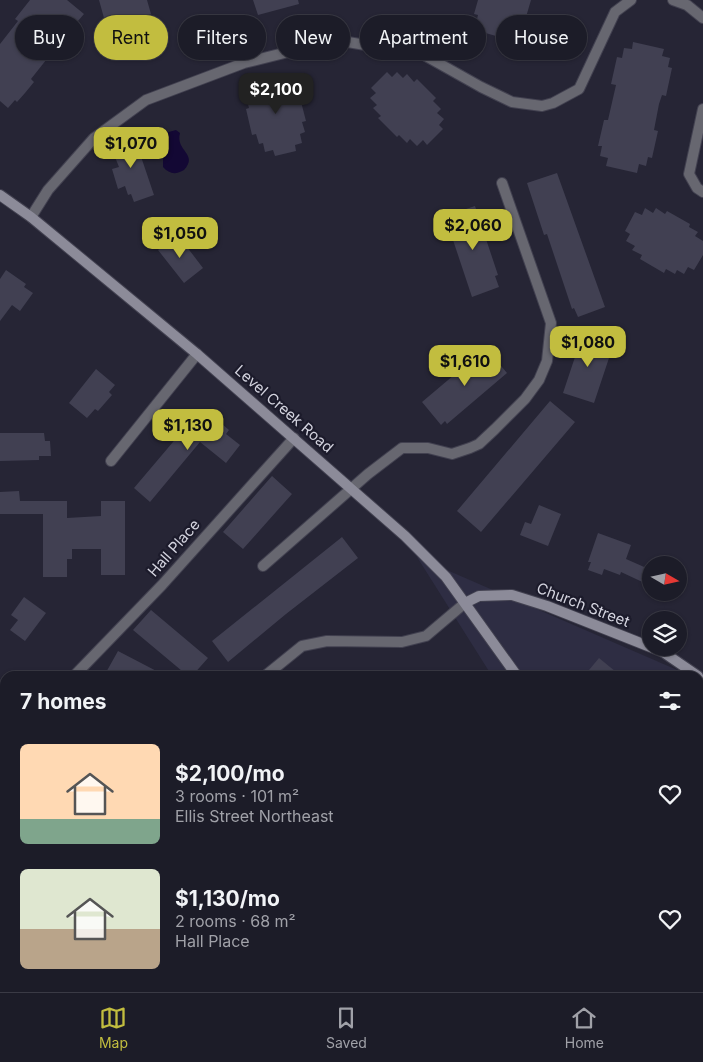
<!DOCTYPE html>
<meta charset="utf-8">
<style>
body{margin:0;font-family:Inter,sans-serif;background:#292934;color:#f1f3f6;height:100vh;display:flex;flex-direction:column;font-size:19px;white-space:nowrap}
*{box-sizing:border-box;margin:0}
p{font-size:16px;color:#a0a1a8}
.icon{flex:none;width:28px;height:28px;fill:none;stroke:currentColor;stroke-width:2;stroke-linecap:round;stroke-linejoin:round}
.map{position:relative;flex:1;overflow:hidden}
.panel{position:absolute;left:0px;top:671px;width:704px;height:321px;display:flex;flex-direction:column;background:#1c1c28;border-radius:15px 15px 0 0;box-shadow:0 1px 4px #0004,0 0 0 1px #3a3a45}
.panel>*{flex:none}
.guide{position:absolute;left:15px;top:15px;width:674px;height:45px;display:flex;gap:10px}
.needle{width:32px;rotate:99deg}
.tools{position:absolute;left:642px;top:556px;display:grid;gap:10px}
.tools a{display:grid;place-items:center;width:45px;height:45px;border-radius:50%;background:#1c1c28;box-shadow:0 1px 4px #0004,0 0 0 1px #3a3a45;font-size:25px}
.price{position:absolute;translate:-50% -42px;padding:0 11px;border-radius:10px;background:#c2bd3f;color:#111;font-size:16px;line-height:32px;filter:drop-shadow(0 1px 2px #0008)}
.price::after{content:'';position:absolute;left:50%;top:30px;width:15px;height:11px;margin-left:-8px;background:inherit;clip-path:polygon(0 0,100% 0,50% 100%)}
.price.active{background:#222;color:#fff}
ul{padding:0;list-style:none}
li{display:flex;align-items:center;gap:15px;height:125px;padding:0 20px}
li span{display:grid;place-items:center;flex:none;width:140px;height:100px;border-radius:8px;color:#555}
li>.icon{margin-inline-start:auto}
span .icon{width:60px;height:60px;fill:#fffc;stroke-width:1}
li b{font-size:21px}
h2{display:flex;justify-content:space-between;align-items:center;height:60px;padding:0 20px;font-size:21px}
.chip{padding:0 18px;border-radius:22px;background:#1c1c28;box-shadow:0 1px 4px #0004,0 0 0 1px #3a3a45;font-size:18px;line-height:45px}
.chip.active{background:#c2bd3f;color:#111}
.dock{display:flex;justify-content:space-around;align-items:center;height:70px;border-top:1px solid #3a3a45;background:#1c1c28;font-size:14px;color:#a0a1a8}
.dock a{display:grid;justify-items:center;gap:2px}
.dock .active{color:#c2bd3f}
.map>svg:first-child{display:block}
.built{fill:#2e2d43}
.green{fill:#3c3959}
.water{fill:#130834}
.building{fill:#414052}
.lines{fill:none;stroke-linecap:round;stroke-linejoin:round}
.street-casing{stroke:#424150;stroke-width:12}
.secondary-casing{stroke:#424150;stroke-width:12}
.street{stroke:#676770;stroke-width:10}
.secondary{stroke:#8c8b99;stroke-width:10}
.labels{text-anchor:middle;stroke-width:4.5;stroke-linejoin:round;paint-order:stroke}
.street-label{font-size:15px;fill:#d3d3de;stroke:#1c1b2b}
</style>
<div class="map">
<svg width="703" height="992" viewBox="0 0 703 992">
<rect width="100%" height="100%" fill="#262535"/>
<path class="built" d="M417 557 691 676H492Z
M699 680 703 682V992H636L634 988H699Z"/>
<path class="green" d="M300 988H440L437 992H296Z"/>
<path class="water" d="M176 130 180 133C175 151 199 154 184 170 176 175 169 174 163 167V151L160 144 157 143 155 139C160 133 169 132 176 130Z"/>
<path class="building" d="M30 0H67L84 14 71 29 74 32 64 45 57 53 54 50 31 79 34 82 25 93 17 102 15 100 8 108 0 101V44L18 21 15 19Z
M99 0H147L151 14 125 21 124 17 114 20 113 15 104 18Z
M253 0H298L299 4 258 15Z
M478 0H531L526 17H522L519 27 515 26 512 34 504 32 503 38 482 32 483 26 476 23 478 15 474 14Z
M633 42 664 49 662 56 670 58 668 67 672 68 666 96 662 95 659 104 654 130 658 131 652 158 648 157 646 166 639 164 637 173 606 166 608 158 600 156 602 146H598L604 120H608L616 85 611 84 617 57 622 58 624 48 632 49Z
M387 72 392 77 397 72 403 78 407 74 414 82 417 79 436 98 433 101 441 109 437 113 444 119 439 125 443 129 427 145 423 140 417 146 410 139 407 143 399 135 397 137 378 118 381 116 373 108 377 105 370 98 376 93 371 88Z
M276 74 278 80 285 78 287 86 292 85 295 95 299 94 306 121 302 122 305 132 300 134 302 143 295 145 296 151 275 156 273 150 265 152 263 143 259 144 256 134 252 135 246 109 249 108 246 97 251 96 248 87 256 85 255 79Z
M133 133 154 195 134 202 131 194 128 195 125 186 118 189 112 169 119 167 115 157 119 156 113 140Z
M557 173 605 307 578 317 574 308 572 309 547 234 544 235 527 183Z
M475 206 498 275 495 276 499 287 472 297 445 216Z
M645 208 653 213 656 208 665 214 667 211 690 224 689 227 698 232 695 236 703 241V255L694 270 688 267 684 274 677 270 675 274 666 269 664 273 640 259 642 255 632 250 635 246 626 241 630 234 625 231 635 212 642 215Z
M177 234 203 268 184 283 158 250Z
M6 270 26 284 24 287 33 293 20 311 12 305 0 321V279Z
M583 333 614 343 594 403 563 393Z
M486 348 507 373 447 424 445 421 441 425 422 402Z
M96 369 115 385 109 392 112 395 98 411 95 409 87 418 69 403Z
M550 401 575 422 481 532 457 511Z
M197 410 206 417 209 413 229 430 226 434 240 445 226 463 200 442 150 502 134 488 184 429 182 428Z
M0 433H44L45 441H50L51 456H39V460L0 461Z
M272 476 292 494 243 549 223 532Z
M19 491 20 501H67V518L101 516V501H125V575H101V549H72V559H67V577H43V514H0V492Z
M539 505 561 514 548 546 520 535 525 522 531 524Z
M598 533 631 545 626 559 651 570V586L621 572 620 575 604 569 602 575 588 570 591 562H588Z
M342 537 358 558 286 614 228 662 212 641Z
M24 597 46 613 25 641 10 630 18 620 11 615Z
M151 610 208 658 192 676H188L133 630Z
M118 651 166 676H104Z
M599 658 621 676H584Z"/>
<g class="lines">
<defs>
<path id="street" d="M673 0 687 5 703 18
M703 109 689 174 697 188 703 192
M31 217 48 190 94 138 146 100 244 63 336 40 424 55 481 87 512 102 542 106 553 103 579 89 615 12 631 0
M111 461 197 354
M263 566 368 474 402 448H428L452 454 470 448 479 444 495 429 525 399 539 380 547 361 551 323 502 183
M74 676 162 585 294 438
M265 676 302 646 327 641 402 642 426 636 465 603
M0 756 5 759
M0 976 4 992
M47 992 62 988"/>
<path id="secondary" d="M0 195 31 217 197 354 405 536 446 577 517 676
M465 603 479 596 512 595 547 606 663 652 698 676
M661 988 662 992"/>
</defs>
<use href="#street" class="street-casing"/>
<use href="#secondary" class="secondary-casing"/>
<use href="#street" class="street"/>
<use href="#secondary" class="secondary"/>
</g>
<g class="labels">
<g class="street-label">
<text transform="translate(284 409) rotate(41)" y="5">Level Creek Road</text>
<text transform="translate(174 548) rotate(-49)" y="5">Hall Place</text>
<text transform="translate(583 605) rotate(21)" y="5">Church Street</text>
</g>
</g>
</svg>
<div class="tools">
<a><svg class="needle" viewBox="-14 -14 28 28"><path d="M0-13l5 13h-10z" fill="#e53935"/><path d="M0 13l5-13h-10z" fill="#a0a1a8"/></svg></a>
<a><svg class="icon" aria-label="layers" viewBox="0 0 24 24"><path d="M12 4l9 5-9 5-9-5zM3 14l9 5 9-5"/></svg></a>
</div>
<b class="price active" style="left:276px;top:115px">$2,100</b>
<b class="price" style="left:131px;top:169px">$1,070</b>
<b class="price" style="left:473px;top:251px">$2,060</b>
<b class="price" style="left:180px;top:259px">$1,050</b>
<b class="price" style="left:588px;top:368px">$1,080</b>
<b class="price" style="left:465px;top:387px">$1,610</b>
<b class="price" style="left:188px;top:451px">$1,130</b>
<div class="guide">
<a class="chip">Buy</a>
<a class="chip active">Rent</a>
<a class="chip">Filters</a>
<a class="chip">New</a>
<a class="chip">Apartment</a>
<a class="chip">House</a>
</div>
<section class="panel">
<h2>7 homes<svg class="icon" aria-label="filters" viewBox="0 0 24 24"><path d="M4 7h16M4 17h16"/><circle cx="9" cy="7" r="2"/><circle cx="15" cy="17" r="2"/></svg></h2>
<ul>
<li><span style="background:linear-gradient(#ffd9b3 75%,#7fa58c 0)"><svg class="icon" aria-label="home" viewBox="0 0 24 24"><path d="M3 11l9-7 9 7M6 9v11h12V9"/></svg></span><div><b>$2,100/mo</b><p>3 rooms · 101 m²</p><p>Ellis Street Northeast</p></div><svg class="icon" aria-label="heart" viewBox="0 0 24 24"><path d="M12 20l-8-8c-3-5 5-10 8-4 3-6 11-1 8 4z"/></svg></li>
<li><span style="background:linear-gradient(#dfe7d0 60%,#b9a48a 0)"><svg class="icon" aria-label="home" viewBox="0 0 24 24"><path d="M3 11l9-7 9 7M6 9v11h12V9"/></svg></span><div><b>$1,130/mo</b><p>2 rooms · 68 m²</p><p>Hall Place</p></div><svg class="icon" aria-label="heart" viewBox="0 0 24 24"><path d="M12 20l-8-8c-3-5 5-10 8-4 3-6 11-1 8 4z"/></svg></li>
</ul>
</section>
</div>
<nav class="dock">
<a class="active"><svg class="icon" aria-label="map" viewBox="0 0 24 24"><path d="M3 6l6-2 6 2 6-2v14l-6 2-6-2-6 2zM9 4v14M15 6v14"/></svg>Map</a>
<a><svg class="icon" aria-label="saved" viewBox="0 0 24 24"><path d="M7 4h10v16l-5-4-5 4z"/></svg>Saved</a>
<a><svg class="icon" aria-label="home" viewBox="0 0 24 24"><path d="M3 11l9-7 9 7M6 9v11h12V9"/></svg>Home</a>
</nav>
